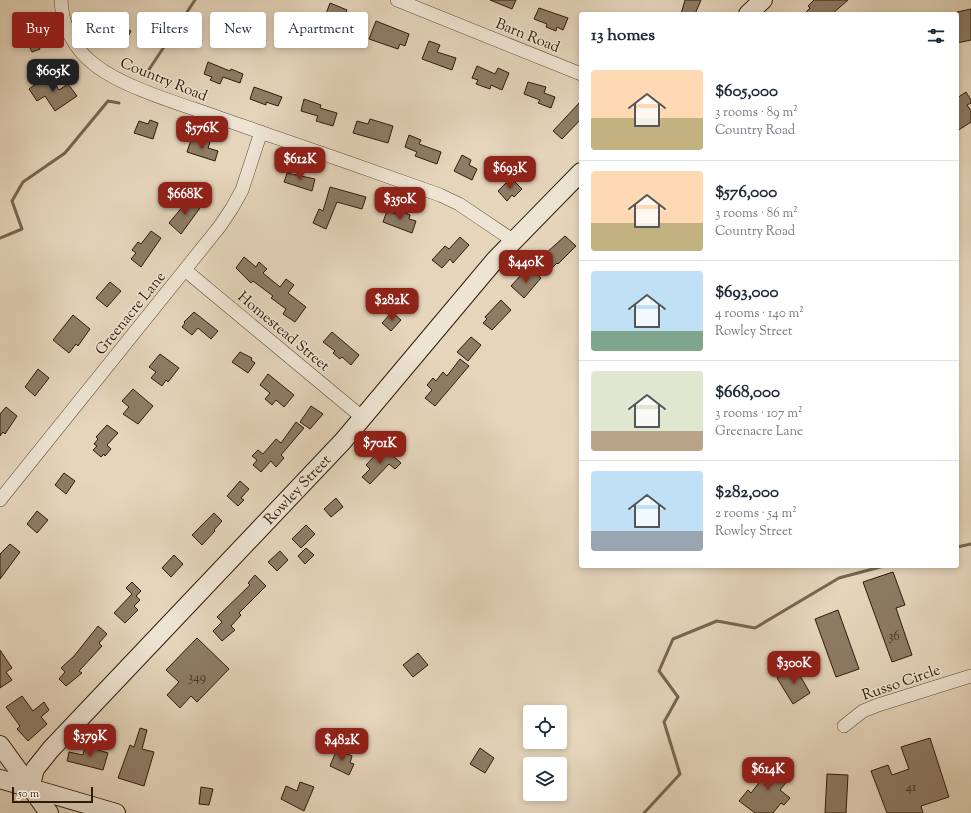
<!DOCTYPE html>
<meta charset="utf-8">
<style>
body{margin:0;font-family:"Sorts Mill Goudy",serif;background:#f6f6f7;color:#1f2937;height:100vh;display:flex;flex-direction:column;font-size:15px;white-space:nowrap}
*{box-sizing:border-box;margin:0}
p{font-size:13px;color:#747a83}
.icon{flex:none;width:22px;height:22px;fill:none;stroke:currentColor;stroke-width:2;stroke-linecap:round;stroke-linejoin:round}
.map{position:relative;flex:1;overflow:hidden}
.drawer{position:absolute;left:579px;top:12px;width:380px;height:556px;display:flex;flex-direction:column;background:#fff;border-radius:4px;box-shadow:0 2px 6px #0003}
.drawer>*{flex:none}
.hud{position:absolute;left:12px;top:12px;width:380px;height:36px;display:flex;gap:8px}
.controls{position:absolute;left:523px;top:705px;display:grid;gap:8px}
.controls a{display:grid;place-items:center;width:44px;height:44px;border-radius:4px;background:#fff;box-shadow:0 2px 6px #0003;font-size:20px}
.scale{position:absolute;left:12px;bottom:10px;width:81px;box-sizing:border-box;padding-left:4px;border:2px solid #2f1b09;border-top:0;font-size:11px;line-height:14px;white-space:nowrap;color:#2f1b09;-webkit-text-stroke:3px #eee4d3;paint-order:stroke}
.price{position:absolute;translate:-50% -34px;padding:0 9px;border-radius:8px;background:#8f2418;color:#fff;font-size:13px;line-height:26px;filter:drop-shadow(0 1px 2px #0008)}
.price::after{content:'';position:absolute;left:50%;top:24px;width:12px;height:9px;margin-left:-6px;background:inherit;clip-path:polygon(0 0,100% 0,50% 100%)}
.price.current{background:#222;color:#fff}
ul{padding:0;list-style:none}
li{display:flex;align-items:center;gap:12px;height:100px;padding:0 12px}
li+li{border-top:1px solid #e0e1e3}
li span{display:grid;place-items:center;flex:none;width:112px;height:80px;border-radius:4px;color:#555}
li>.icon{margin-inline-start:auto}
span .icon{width:48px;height:48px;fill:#fffc;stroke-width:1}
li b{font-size:17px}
h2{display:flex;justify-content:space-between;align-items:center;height:48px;padding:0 12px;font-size:17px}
.chip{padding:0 14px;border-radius:4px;background:#fff;box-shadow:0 2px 6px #0003;font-size:14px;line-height:36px}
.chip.current{background:#8f2418;color:#fff}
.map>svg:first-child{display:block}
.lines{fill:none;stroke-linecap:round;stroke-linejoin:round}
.stream{stroke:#77654f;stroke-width:3}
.building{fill:#8e7c66;stroke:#2f1b09}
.street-casing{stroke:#5c4a36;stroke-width:14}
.secondary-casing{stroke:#2f1b09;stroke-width:20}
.street{stroke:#eee4d3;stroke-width:13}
.secondary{stroke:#eee4d3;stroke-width:18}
.labels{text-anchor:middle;stroke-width:3;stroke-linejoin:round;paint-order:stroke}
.number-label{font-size:13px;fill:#473320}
.street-label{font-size:15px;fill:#2f1b09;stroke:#eee4d3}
</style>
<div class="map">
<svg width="971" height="813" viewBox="0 0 971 813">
<rect width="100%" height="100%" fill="#e5d5bb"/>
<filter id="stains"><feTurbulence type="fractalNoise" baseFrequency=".005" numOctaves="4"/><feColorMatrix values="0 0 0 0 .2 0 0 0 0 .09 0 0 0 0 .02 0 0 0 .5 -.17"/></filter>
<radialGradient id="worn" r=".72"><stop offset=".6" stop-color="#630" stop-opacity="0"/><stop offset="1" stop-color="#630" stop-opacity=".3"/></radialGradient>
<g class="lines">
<path class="stream" d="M146 74 195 0
M0 238 22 229 12 201 23 182 65 153 108 101 119 103
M957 547 971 544
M644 813 680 774 664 722 678 697 659 671 673 639 717 621 755 628 839 578 884 566"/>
</g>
<path class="building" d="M490 0H516L512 9Z
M685 0H701L695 14H681Z
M814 0H848L832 14H804L810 8 808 6Z
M330 3 347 10 341 25 331 22 333 17 326 14Z
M539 8 568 18 563 30 557 27 556 31 546 27 547 24 534 19Z
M971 9V40L957 43V12Z
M27 13 38 39 36 40 40 49 32 52 27 42 25 43 16 18Z
M117 15 127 20 124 27 131 31 125 42 104 33 111 20 114 21Z
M376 21 409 34 405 46 400 44 398 49 369 39Z
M429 41 440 45 437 52 456 58 452 70 422 59Z
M208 62 230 71 231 69 243 74 240 83 223 77 220 84 210 80 212 77 204 74Z
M477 66 495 74 498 68 509 73 502 90 491 85 490 89 476 84 478 80 472 78Z
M49 74 59 90 68 84 77 96 55 111 45 96 37 101 29 89Z
M528 82 546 87 544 93 555 97 551 108 538 103 540 100 524 94Z
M254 87 282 97 278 106 266 102V105L250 99Z
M966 92 971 100V103L967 105 971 111V122L957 131V98Z
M304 99 321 105 320 108 337 113 333 126 316 121 318 116 301 111Z
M581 101V119L562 139 553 131Z
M370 119 393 126 388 143 353 133 357 121 368 124Z
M150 120 158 123 153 139 134 133 139 121 148 124Z
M409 135 421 140 419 144 441 152 437 164 415 156 417 152 405 147Z
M200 139 210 142 208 148 218 151 215 161 187 152 191 140 199 142Z
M462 155 471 160 469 165 477 169 472 180 454 171Z
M287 173 315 179 312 191 284 182Z
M511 178 522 189 514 197 512 195 507 201 498 191Z
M330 187 366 197 362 209 337 202 326 229 313 223 319 209 323 211Z
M189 199 200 208 181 234 169 223Z
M387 211 399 215 401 211 410 215 409 219 416 221 412 233 383 222Z
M151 231 161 238 141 267 131 259 136 253 132 250 138 242 141 244Z
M565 236 576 246 558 264 557 263 553 267 544 259 548 255 546 253Z
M460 237 469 245 453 263 450 259 442 268 432 260 445 246 449 249Z
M244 257 256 267 259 262 267 269 263 273 280 287 286 279 294 285 288 293 306 307 295 322 283 314 286 309 271 298 273 296 253 281 251 283 236 268Z
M533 271 541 278 524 298 511 286 522 274 527 278Z
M110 282 121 291 107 307 96 298Z
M501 300 511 310 492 330 483 323 487 319 485 317Z
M194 312 218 331 211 339 198 328 192 335 182 327 185 323 184 322Z
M392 312 401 320 391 331 382 323Z
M73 315 90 329 78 346 76 344 69 353 53 340Z
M332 332 359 355 351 365 342 357 340 359 333 353 335 351 323 342Z
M471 337 481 345 468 361 457 352Z
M240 352 252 358 251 360 255 363 248 373 232 362Z
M160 354 179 368 168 382 166 380 162 386 151 378 156 372 149 367Z
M460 359 469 366 435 406 425 398 432 390 427 385 433 378 436 381 443 372 447 376Z
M38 369 49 378 35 396 25 387Z
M268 374 294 395 284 407 276 400 272 405 265 399 270 393 260 385Z
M133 389 153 406 138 424 123 414 129 407 122 401Z
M311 406 323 414 310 429 300 422Z
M6 407 17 416 5 434 3 432 0 436V414Z
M296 422 304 428 281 455 284 458 276 467 271 461 261 472 253 465 257 460 252 456 258 450 263 454 276 439 281 443Z
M107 425 118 433 107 445 111 449 105 456 104 454 101 457 93 450 97 446 94 444 98 439 96 437Z
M383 447 401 463 395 469 389 464 370 484 362 477 370 469 366 465Z
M64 473 75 481 66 494 55 485Z
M240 481 249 489 241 498 244 500 238 506 227 496Z
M336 498 343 507 331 517 324 509Z
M37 511 48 520 37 533 27 524Z
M214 513 222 521 214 530 215 531 202 545 192 535Z
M306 525 315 534 301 548 292 539Z
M10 544 20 552 0 579V554Z
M306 548 314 555 305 564 298 556Z
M280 551 288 560 277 571 268 562Z
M174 555 183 564 171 577 162 568Z
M893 572 905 605 896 608 912 655 892 662 863 582Z
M255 575 266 586 239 613 241 615 231 626 235 630 222 641 213 631 222 622 217 617 250 585 248 583Z
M132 582 141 591 136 596 140 600 134 606 138 610 125 623 114 613 132 594 126 588Z
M838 610 859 669 836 677 815 619Z
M98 626 107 634 99 643 102 646 79 671 82 673 66 686 59 679 65 672 61 668 74 656Z
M197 638 229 669 197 702 191 696 180 708 167 695 179 682 166 670Z
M0 650 12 668 6 672 12 680 0 688Z
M418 653 428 665 413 677 403 665Z
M795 667 810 693 793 704 777 678Z
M22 696 33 711 44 702 49 710 41 717 47 724 28 741 17 729 20 726 6 707Z
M140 728 147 730 142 749 154 752 144 786 118 778 130 745 134 747Z
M930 738 949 797 921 806 923 813H887L871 771 888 765 892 775 909 769 901 747Z
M85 746 108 753 103 770 67 761 69 752 83 755Z
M480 748 494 758 485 773 470 764Z
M337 749 352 756 350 763 354 764 349 775 330 766Z
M776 761 793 774 780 790 790 798 784 805 781 803 773 813H755L739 801 748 790 751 793Z
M827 774 848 775 846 813H825Z
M300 782 314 787 304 811 281 799 286 786 297 791Z
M201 787 213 789 209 805 199 804Z"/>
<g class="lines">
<defs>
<path id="street" d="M61 0C62 26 74 49 95 65 124 88 184 105 220 118 293 143 367 169 440 195L459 204 514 241
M397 0 581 74
M185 270 363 418
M0 500 220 226 232 208 242 190 261 132
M844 726 863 711 878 705 971 676"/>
<g id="secondary">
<path d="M748 14 763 0"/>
<path d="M0 745 49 813"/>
<path d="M0 779 116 813"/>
<path id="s1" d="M30 788 35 769 51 749 343 441 495 260 581 172"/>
</g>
</defs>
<use href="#street" class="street-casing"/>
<use href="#secondary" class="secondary-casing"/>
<use href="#street" class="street"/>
<use href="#secondary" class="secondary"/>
</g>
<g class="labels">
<g class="number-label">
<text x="894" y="640">36</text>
<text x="197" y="681">349</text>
<text x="911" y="791">41</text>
</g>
<g class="street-label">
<text transform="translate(528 35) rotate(22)" y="5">Barn Road</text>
<text transform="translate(164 79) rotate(22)" y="5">Country Road</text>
<text transform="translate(130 313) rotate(-51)" y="5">Greenacre Lane</text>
<text transform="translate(284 331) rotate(40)" y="5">Homestead Street</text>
<text dy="5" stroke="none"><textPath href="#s1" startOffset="403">Rowley Street</textPath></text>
<text transform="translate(901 682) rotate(-19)" y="5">Russo Circle</text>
</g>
</g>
<rect width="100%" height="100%" filter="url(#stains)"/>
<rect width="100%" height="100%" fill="url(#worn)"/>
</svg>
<div class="controls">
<a><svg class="icon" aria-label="locate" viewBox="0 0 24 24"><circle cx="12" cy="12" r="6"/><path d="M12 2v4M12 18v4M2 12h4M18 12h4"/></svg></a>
<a><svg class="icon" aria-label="layers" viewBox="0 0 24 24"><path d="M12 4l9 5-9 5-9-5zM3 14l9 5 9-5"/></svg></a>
</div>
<div class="scale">50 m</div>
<b class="price current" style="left:53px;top:93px">$605K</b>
<b class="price" style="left:202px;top:150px">$576K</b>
<b class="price" style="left:300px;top:181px">$612K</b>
<b class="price" style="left:510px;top:190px">$693K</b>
<b class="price" style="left:185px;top:216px">$668K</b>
<b class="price" style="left:400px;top:221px">$350K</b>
<b class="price" style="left:526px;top:284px">$440K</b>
<b class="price" style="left:392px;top:322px">$282K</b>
<b class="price" style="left:380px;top:465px">$701K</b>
<b class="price" style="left:794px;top:685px">$300K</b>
<b class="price" style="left:90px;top:758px">$379K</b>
<b class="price" style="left:342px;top:762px">$482K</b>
<b class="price" style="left:768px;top:791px">$614K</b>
<div class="hud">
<a class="chip current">Buy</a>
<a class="chip">Rent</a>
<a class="chip">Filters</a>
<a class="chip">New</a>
<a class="chip">Apartment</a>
</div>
<section class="drawer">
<h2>13 homes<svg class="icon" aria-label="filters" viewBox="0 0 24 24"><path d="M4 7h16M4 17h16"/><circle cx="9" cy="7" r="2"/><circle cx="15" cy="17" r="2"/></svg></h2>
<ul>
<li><span style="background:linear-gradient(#ffd9b3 60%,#c2b280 0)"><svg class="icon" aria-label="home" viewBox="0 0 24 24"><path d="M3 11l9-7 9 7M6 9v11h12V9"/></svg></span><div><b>$605,000</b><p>3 rooms · 89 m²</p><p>Country Road</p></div></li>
<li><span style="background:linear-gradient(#ffd9b3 65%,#c2b280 0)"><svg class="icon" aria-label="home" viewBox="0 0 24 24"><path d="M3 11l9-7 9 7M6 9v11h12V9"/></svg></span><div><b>$576,000</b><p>3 rooms · 86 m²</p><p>Country Road</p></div></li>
<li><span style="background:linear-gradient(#bfe0f5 75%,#7fa58c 0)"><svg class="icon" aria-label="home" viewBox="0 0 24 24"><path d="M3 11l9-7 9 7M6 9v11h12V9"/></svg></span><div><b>$693,000</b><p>4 rooms · 140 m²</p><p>Rowley Street</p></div></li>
<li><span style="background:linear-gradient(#dfe7d0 75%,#b9a48a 0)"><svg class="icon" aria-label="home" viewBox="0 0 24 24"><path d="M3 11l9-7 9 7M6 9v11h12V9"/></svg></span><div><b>$668,000</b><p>3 rooms · 107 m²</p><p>Greenacre Lane</p></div></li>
<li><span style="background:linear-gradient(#bfe0f5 75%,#9aa5b1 0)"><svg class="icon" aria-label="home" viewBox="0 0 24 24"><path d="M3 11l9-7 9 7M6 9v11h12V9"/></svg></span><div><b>$282,000</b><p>2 rooms · 54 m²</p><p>Rowley Street</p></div></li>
</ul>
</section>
</div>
